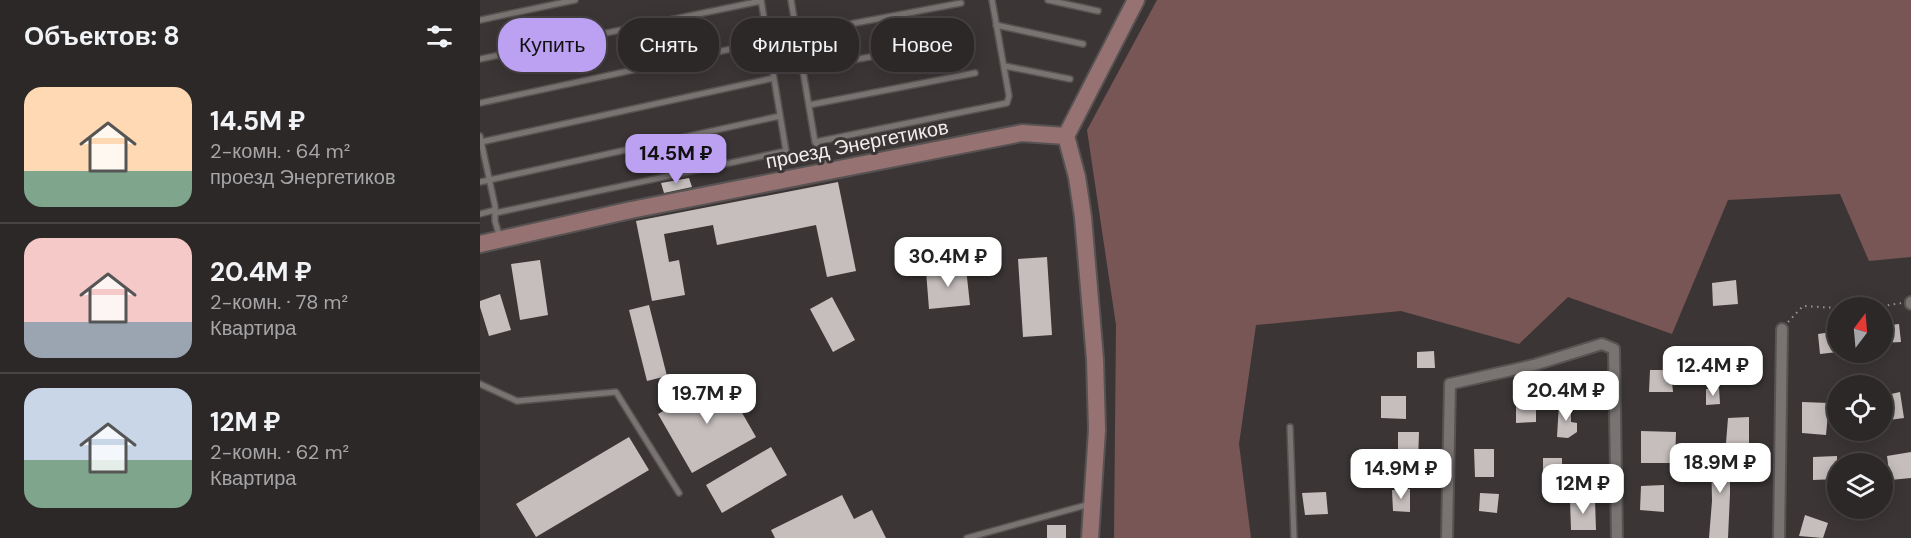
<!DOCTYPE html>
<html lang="ru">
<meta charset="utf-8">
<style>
body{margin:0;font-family:"DM Sans",sans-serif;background:#383434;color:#f1f3f6;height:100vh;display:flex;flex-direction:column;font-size:22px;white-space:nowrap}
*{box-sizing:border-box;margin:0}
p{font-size:20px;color:#a6a6a8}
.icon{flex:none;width:33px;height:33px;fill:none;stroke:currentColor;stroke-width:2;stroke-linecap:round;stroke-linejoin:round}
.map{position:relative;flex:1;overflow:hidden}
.side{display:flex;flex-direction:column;background:#2c2828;width:480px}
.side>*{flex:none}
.hud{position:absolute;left:18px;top:18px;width:570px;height:54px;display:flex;gap:12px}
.needle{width:39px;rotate:16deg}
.tools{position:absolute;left:1347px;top:297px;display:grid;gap:12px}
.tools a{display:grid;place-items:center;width:66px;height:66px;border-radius:50%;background:#2c2828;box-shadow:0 3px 15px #0003,0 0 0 2px #484445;font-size:30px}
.price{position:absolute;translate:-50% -51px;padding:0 14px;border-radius:12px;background:#fff;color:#222;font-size:20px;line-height:39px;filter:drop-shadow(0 2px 3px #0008)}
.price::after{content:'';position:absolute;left:50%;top:36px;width:18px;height:14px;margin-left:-9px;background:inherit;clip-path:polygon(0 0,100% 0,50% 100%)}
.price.current{background:#bca0f2;color:#111}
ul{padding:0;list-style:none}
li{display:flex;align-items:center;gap:18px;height:150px;padding:0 24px}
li+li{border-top:2px solid #484445}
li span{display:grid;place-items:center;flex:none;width:168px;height:120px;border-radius:18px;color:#555}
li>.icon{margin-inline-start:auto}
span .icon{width:72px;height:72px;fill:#fffc;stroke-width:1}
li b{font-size:26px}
h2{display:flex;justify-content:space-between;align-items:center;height:72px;padding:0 24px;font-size:26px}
.pill{padding:0 21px;border-radius:24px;background:#2c2828;box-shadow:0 3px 15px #0003,0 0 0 2px #484445;font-size:21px;line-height:54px}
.pill.current{background:#bca0f2;color:#111}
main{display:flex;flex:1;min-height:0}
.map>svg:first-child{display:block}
.green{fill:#785655}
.building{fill:#c5bebd}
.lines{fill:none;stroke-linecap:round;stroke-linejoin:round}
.lane-casing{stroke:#585353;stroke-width:8}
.street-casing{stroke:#585353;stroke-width:14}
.secondary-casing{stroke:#585353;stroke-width:20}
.path{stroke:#9a9595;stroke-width:2;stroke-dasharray:1.5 4.5;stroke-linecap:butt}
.lane{stroke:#797372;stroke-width:5}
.street{stroke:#797372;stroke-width:10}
.secondary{stroke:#977272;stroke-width:16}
.labels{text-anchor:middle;stroke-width:6;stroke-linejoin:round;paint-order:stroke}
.street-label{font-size:20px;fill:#f2eeee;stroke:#3b3635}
</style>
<main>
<section class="side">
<h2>Объектов: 8<svg class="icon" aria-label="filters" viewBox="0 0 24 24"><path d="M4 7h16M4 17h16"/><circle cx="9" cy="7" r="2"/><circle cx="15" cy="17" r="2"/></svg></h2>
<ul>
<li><span style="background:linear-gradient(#ffd9b3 70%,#7fa58c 0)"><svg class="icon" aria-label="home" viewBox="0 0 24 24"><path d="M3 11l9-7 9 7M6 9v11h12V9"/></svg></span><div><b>14.5M ₽</b><p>2-комн. · 64 m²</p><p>проезд Энергетиков</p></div></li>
<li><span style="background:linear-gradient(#f6c9c9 70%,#9aa5b1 0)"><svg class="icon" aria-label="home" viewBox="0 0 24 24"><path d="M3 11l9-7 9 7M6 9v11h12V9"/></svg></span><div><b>20.4M ₽</b><p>2-комн. · 78 m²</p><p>Квартира</p></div></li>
<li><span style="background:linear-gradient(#c9d6e8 60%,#7fa58c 0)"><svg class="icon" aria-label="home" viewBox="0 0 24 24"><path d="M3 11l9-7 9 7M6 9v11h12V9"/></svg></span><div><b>12M ₽</b><p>2-комн. · 62 m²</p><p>Квартира</p></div></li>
</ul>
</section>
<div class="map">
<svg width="1431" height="538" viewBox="0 0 1431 538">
<rect width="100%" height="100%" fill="#3b3635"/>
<path class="green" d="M677 0H1431V257L1389 261 1360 194 1248 200 1192 334 1088 297 1039 344 921 311 776 325 759 444 771 538H634L636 325 607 130Z"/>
<path class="building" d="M209 178 212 187 184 193 181 183Z
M358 182 376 271 347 277 336 225 237 245 233 225 184 234 189 262 199 260 205 295 172 301 156 221Z
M567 257 572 335 543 337 538 259Z
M60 260 68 315 40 320 31 264Z
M486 268 490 305 449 309 446 271Z
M1256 280 1258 304 1233 306 1232 283Z
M20 294 31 330 9 336 0 307V301Z
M352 297 375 340 353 352 330 309Z
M169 305 187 376 167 381 149 310Z
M1419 324 1421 342 1402 343V326Z
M1358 331V352L1340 354 1338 334Z
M954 351 955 368H937V352Z
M1170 370H1191L1193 392H1169Z
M1112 376 1113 397H1093V377Z
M242 378 276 437 212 473 178 414Z
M1239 388 1240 404 1226 405V389Z
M1420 392 1424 418 1402 421V396Z
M901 396H926V419L901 418Z
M1322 402 1349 403 1346 435 1322 433Z
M1056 403V422L1036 423V404Z
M1079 403 1091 404V422L1097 423V432L1088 438 1077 437Z
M1269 417V443H1246L1248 418Z
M1161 431 1196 432 1195 463H1161Z
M918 432H939L938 464 918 463Z
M149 437 169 470 56 537 36 504Z
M291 447 307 475 242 513 226 485Z
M994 449H1014V477H995Z
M1231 451H1250V494L1248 538H1229L1232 501Z
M1431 452V478L1410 480 1407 456Z
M1357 456V479L1333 480V457Z
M1063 458H1082V483H1063Z
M1184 485V512L1160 510 1161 486Z
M930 489V512L913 511 912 490Z
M846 492 848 514 825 515 822 493Z
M1000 493 1019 494 1017 513 999 511Z
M362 495 374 519 392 510 406 538H295L291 530Z
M1090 500H1115L1116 530H1091Z
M1325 515 1348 523 1343 538 1319 536Z
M567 525H586V538H567Z"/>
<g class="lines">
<defs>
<path id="lane" d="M311 0 335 142 348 161 345 167
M568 0 618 11
M0 20 95 0
M516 25 603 44
M317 34 481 3
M0 59 281 1
M525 66 590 79
M323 69 484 40
M0 103 288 41
M329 105 495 73
M0 136 15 206V221L20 238
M1 142 294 78
M335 142 527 103 529 96 512 0
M0 182 300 116
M15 213 306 151 281 0
M0 214 15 210
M0 384 37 401 136 392 199 493
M810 427 814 538
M487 538 610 504"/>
<path id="street" d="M1431 302V304
M967 538 970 384 1054 365 1122 344 1134 349 1137 538
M1299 538 1302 329"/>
<path id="secondary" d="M586 136 597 177 603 217 615 359 617 430 610 538
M586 136 656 0
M0 244 151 210 542 133 586 136"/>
</defs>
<use href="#lane" class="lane-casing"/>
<use href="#street" class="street-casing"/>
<use href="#secondary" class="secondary-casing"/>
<path class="path" d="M1390 308 1422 303
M1308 322 1323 306 1358 308"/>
<use href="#lane" class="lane"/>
<use href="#street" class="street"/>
<use href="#secondary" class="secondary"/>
</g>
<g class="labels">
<g class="street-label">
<text transform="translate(377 144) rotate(-11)" y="7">проезд Энергетиков</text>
</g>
</g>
</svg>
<div class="tools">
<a><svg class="needle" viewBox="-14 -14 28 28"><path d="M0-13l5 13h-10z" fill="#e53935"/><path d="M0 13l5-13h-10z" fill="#a6a6a8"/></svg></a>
<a><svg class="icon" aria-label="locate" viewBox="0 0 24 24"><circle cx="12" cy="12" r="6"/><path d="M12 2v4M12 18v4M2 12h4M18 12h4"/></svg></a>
<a><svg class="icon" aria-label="layers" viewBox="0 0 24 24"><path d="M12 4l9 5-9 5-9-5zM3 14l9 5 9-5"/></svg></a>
</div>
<b class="price current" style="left:196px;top:185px">14.5M ₽</b>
<b class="price" style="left:468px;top:288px">30.4M ₽</b>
<b class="price" style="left:1233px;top:397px">12.4M ₽</b>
<b class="price" style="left:1086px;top:422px">20.4M ₽</b>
<b class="price" style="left:227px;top:425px">19.7M ₽</b>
<b class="price" style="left:1240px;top:494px">18.9M ₽</b>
<b class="price" style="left:921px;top:500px">14.9M ₽</b>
<b class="price" style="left:1103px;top:515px">12M ₽</b>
<div class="hud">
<a class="pill current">Купить</a>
<a class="pill">Снять</a>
<a class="pill">Фильтры</a>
<a class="pill">Новое</a>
</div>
</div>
</main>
